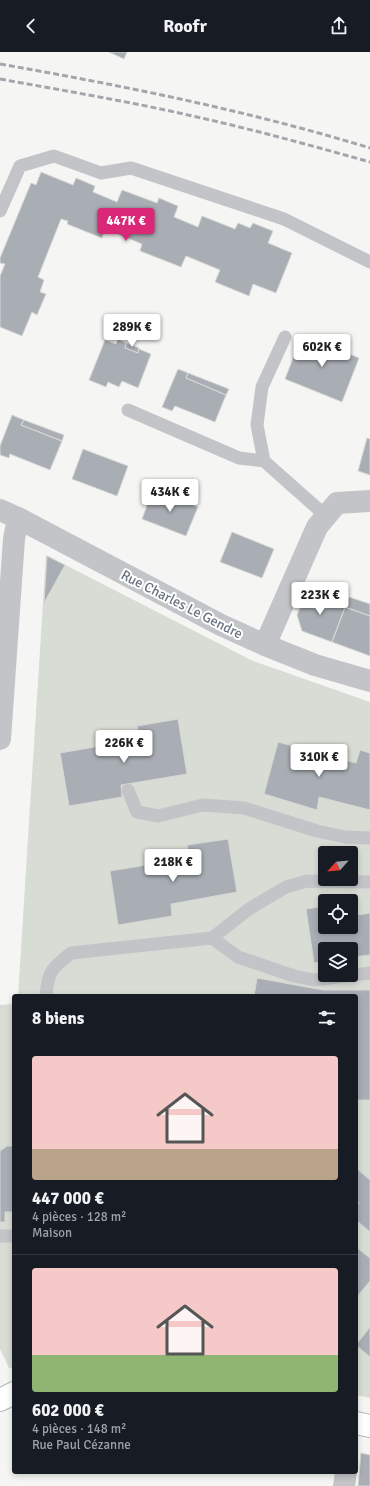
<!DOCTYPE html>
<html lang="fr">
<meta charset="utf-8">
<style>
body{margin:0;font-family:Signika,sans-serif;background:#242831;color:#f1f3f6;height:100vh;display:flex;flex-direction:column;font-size:15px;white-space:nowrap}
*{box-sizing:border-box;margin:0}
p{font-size:13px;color:#9ea1a6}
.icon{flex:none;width:22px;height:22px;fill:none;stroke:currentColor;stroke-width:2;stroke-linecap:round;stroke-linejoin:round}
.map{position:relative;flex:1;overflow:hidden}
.sheet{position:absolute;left:12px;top:942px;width:346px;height:480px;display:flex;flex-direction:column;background:#171b24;border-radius:4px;box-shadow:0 2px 6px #0003}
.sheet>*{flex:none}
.needle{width:26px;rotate:243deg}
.tools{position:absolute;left:318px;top:794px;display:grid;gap:8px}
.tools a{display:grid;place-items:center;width:40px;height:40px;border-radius:4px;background:#171b24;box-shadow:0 2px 6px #0003;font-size:20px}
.price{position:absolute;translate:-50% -34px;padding:0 9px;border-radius:4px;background:#fff;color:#222;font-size:13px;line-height:26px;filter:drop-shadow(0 1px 2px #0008)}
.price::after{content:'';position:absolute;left:50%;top:24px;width:12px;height:9px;margin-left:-6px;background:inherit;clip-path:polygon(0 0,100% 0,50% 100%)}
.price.selected{background:#db2777;color:#fff}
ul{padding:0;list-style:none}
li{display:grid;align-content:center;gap:8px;height:212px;padding:0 20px}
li+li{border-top:1px solid #363941}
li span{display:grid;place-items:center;height:124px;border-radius:4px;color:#555}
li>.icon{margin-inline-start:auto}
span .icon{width:72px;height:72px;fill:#fffc;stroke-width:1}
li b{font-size:17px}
h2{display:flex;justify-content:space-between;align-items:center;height:48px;padding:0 20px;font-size:17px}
header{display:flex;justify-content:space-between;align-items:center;height:52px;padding:0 20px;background:#171b24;font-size:18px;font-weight:700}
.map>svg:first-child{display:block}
.green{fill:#d7dcd4;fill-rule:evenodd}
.building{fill:#a8aeb4;stroke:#d7d7d5}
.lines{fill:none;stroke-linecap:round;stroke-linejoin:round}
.secondary-casing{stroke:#b4b8bc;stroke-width:24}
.service{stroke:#c2c4c8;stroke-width:13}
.minor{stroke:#c2c4c8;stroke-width:22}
.tertiary{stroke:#c2c4c8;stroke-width:22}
.secondary{stroke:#fff;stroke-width:22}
.rail{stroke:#a3a7ac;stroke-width:3;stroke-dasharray:6 3;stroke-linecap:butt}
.labels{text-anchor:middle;stroke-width:4;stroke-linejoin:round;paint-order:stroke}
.street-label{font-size:14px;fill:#687381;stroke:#fff}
</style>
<header><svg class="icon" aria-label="back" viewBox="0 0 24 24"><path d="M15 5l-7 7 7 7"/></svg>Roofr<svg class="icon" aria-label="share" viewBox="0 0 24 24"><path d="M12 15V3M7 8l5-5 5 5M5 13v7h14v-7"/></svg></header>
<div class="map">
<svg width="370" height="1434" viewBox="0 0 370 1434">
<rect width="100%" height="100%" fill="#f5f6f3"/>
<path class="green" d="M46 503 253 609 370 650V1346L356 1343V944H18ZM325 801H351V827H325ZM325 849H351V875H325ZM325 897H351V923H325Z
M14 952V1316H9L0 1297V953Z"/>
<path class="building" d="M109 0H127L124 7Z
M41 120 73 133 76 126 95 134 93 140 117 150 122 138 157 151 159 146 178 154 174 165 198 175 202 164 235 177 238 171 250 176 253 171 273 179 268 191 292 201 276 241 253 232 249 244 215 230 220 218 186 204 181 215 140 199 142 192 105 177 102 186 67 172 68 169 61 167 38 225 44 228 40 240 46 242 37 263 32 260 22 284 0 275V224L5 212 0 211V206L31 131 36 133Z
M302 283 359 306 342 350 285 327Z
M118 287 126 291 125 296 138 301 139 297 151 302 138 336 122 329 119 335 108 330 106 335 89 328 105 288 116 292Z
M126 291 139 296 138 301 125 296Z
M178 317 188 321 186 326 226 343 215 370 175 354 172 359 162 355Z
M188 321 229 337 226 343 186 326Z
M12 363 24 368 21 373 62 389 50 418 10 402 9 406 0 403V394Z
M24 368 64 383 62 389 21 373Z
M367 386 370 387V423L358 419Z
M83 397 128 414 117 444 72 427Z
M153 437 198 455 186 484 142 467Z
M232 480 274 497 262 526 220 510Z
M47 504 65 513 44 551Z
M307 539 346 553 332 590 302 579 297 563Z
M349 545 370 552V564L345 555Z
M345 555 370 564V604L332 590Z
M178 667 187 722 121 733 122 745 69 754 60 701 140 687 137 674Z
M278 690 356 711 360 698 370 701V758L319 745 317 758 264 742Z
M228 787 237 840 171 852 172 864 118 873 110 819 189 806 187 793Z
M325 854V875H351V864L370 861V903L351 905V897H325V909L314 911 306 857Z
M257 926 323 938H370V1048H356V944H254Z
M7 1094H14V1160H5V1170H0V1099Z
M356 1116 370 1128V1180L356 1168V1155L359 1151 356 1148Z
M356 1195 370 1206V1229L356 1246Z
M370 1275V1305L356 1293Z
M361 1401 370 1403V1434H358Z"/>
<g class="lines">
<defs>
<path id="secondary" d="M0 1348 14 1341
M356 1371 370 1374"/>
</defs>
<use href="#secondary" class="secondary-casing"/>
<path class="service" d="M0 159 20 114 54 104 101 121 131 116 284 167 370 210
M285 285 262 335 257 373 264 409 326 464
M128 358 239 406 264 409
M128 738 137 760 158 764 203 753 244 756 317 779 345 785 370 786
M370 830 307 829 286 835 249 857 212 886 238 905 294 924 314 928 370 921
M46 944C48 919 52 916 71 901L212 886
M0 1184H14"/>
<path class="minor" d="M265 593 317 475 337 451 370 449
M0 687 14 487 18 466
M344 1434 346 1420"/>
<path class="tertiary" d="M0 458 18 466 221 573 265 593 315 613 370 629"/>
<use href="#secondary" class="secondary"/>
<path class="rail" d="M0 12C125 34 249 59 370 96
M0 27C66 39 132 50 197 65 255 78 313 94 370 110"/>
</g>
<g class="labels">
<g class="street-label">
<text transform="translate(182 552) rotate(27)" y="5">Rue Charles Le Gendre</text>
</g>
</g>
</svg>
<div class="tools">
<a><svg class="needle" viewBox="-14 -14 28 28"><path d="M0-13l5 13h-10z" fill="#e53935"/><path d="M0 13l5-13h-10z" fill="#9ea1a6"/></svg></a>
<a><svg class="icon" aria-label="locate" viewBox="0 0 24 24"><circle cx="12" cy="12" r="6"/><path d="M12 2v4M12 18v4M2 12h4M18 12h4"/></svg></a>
<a><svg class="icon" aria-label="layers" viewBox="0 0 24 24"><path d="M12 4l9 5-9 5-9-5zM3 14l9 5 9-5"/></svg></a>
</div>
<b class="price selected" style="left:126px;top:190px">447K €</b>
<b class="price" style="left:132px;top:296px">289K €</b>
<b class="price" style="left:322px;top:316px">602K €</b>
<b class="price" style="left:170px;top:461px">434K €</b>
<b class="price" style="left:320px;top:564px">223K €</b>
<b class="price" style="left:124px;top:712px">226K €</b>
<b class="price" style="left:319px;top:726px">310K €</b>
<b class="price" style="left:173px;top:831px">218K €</b>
<section class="sheet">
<h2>8 biens<svg class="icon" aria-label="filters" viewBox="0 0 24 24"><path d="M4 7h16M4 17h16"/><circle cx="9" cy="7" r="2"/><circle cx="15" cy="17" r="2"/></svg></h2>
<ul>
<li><span style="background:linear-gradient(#f6c9c9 75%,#b9a48a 0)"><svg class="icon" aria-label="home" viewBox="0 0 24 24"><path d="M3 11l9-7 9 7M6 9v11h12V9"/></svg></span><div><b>447 000 €</b><p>4 pièces · 128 m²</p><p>Maison</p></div></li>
<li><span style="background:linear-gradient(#f6c9c9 70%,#8fb573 0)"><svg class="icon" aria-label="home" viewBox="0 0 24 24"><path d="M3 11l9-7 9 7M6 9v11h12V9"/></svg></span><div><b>602 000 €</b><p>4 pièces · 148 m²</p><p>Rue Paul Cézanne</p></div></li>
</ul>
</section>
</div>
